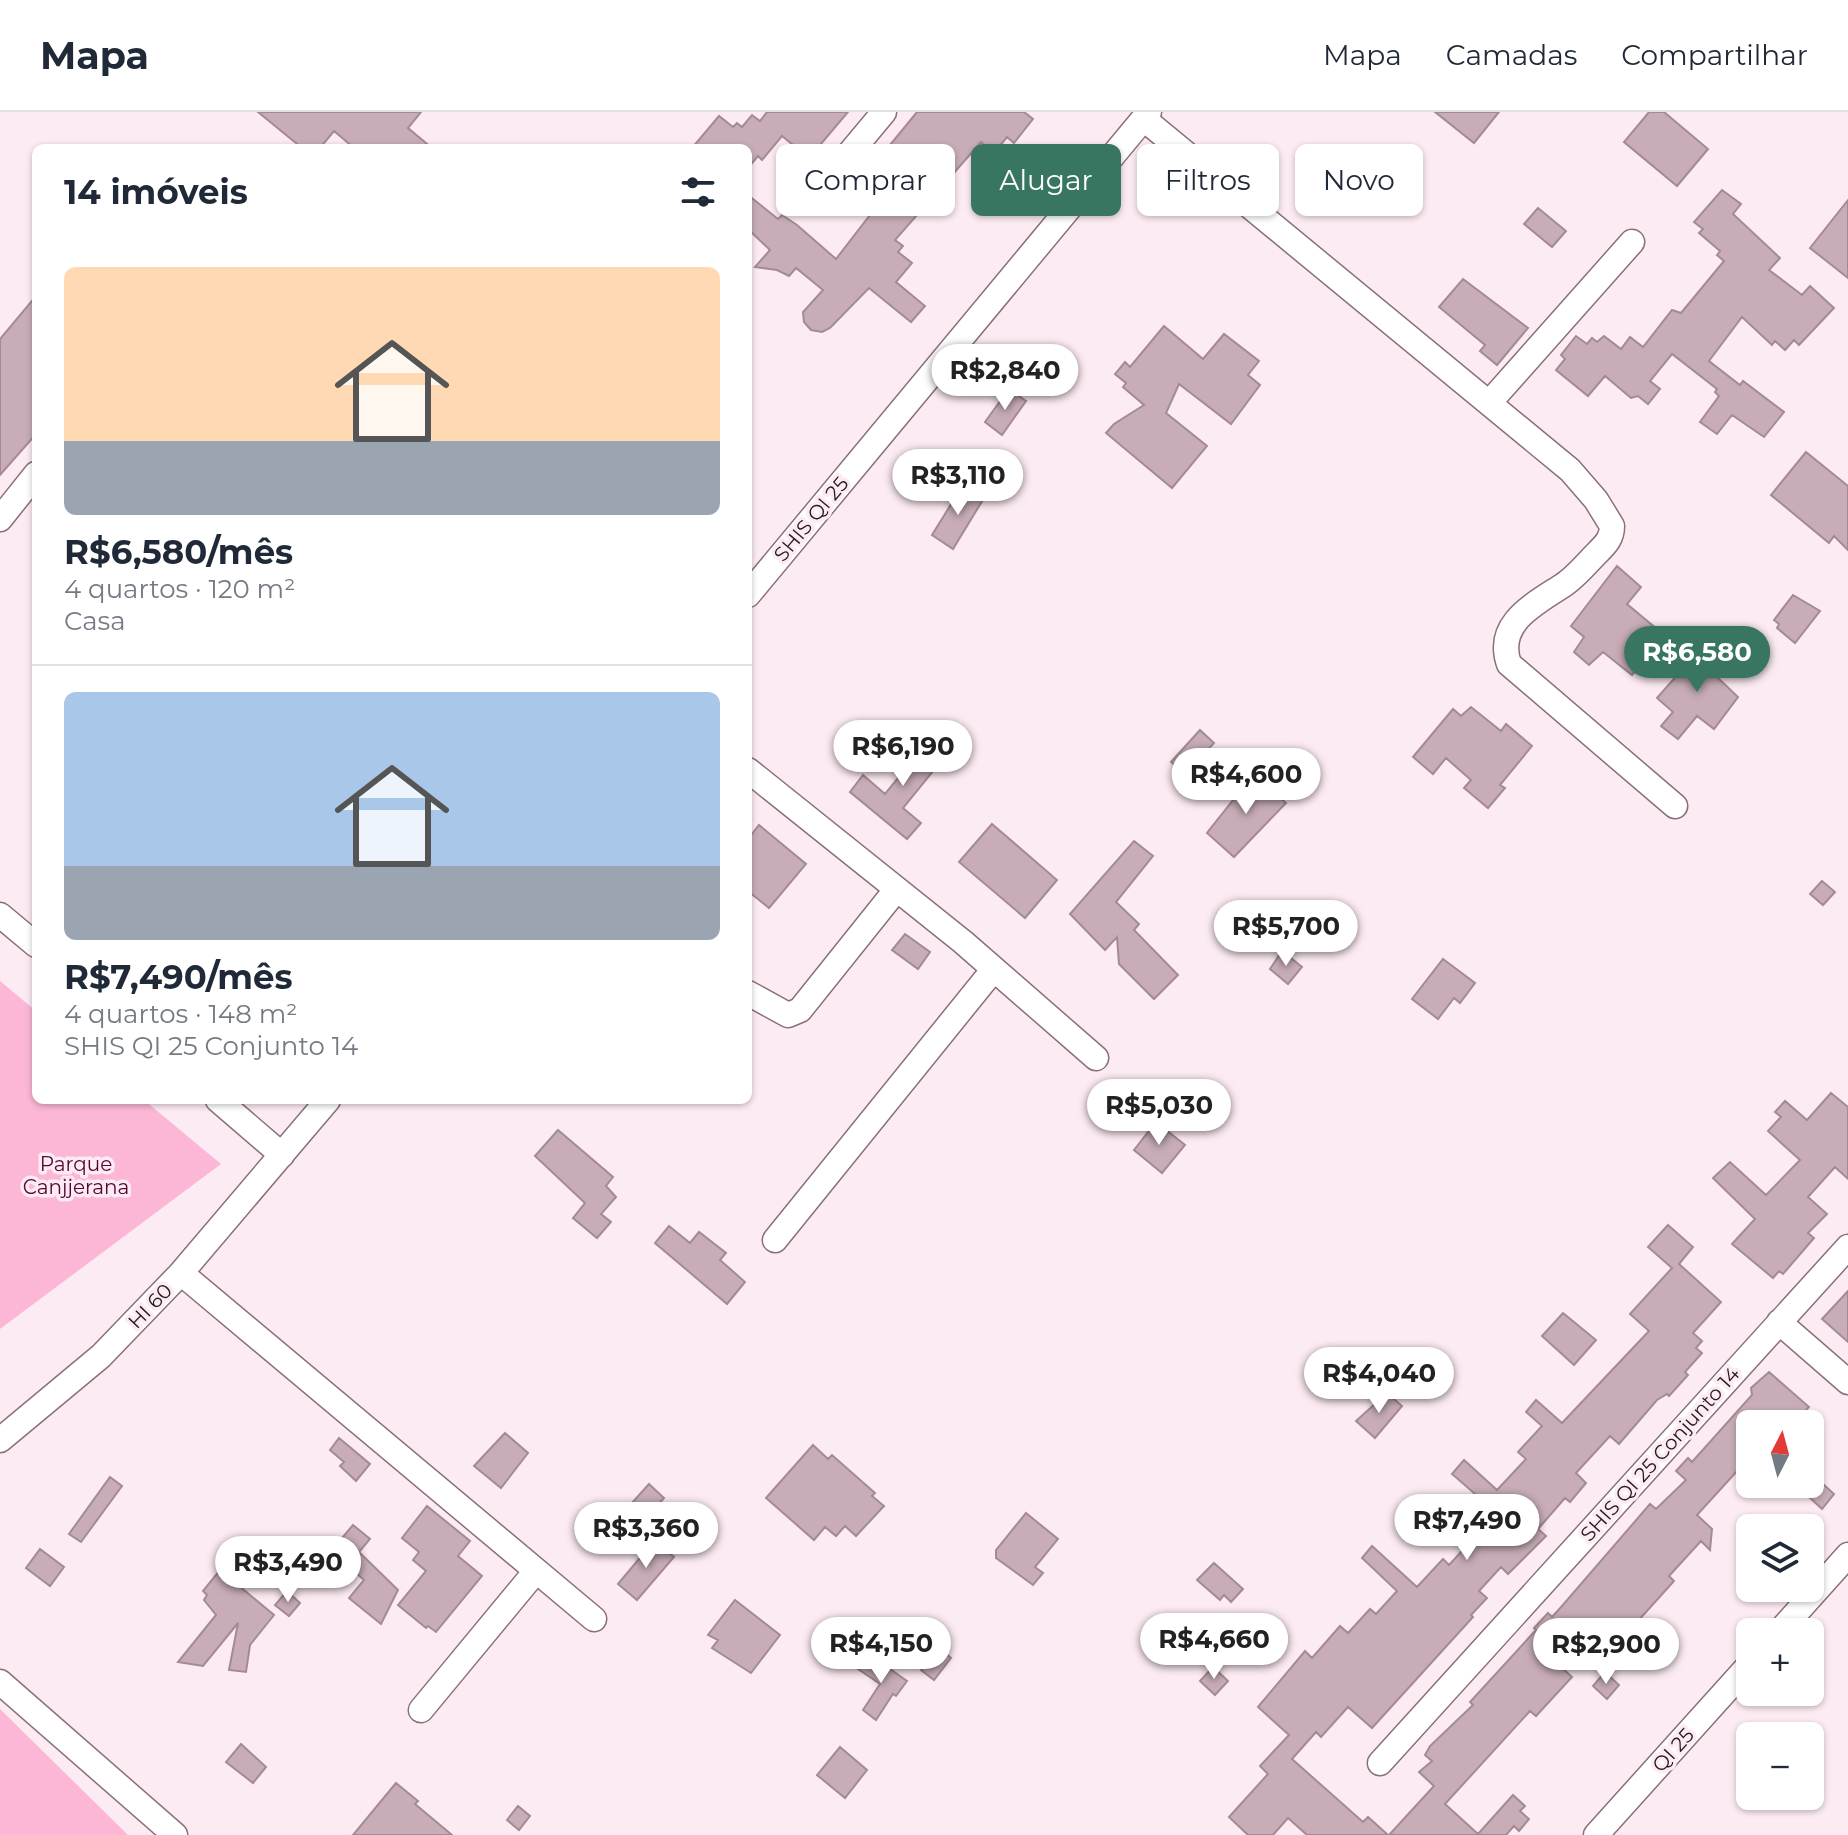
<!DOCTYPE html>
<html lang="pt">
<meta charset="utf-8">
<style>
body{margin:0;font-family:Montserrat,sans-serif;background:#f6f6f7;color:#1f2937;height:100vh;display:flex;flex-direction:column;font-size:30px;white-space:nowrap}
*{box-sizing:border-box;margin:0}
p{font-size:26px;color:#747a83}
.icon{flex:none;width:44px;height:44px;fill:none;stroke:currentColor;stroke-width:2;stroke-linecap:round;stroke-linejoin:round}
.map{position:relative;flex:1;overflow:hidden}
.details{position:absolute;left:32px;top:32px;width:720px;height:960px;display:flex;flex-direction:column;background:#fff;border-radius:12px;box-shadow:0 2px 6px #0004}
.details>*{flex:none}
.top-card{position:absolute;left:776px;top:32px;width:760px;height:72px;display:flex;gap:16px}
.needle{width:52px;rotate:6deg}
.buttons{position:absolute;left:1736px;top:1298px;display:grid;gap:16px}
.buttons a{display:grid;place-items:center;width:88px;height:88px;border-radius:12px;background:#fff;box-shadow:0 2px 6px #0004;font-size:40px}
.price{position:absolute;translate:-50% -68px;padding:0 18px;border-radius:28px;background:#fff;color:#222;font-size:26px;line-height:52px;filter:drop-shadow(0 2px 4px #0008)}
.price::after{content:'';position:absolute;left:50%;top:48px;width:24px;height:18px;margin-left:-12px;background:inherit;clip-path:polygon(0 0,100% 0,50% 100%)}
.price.selected{background:#387662;color:#fff}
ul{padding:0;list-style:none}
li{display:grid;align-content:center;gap:16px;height:424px;padding:0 32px}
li+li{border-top:2px solid #e0e1e3}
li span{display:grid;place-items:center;height:248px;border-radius:12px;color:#555}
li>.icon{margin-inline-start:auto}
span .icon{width:144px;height:144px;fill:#fffc;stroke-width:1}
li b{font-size:34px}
h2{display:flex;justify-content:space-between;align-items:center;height:96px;padding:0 32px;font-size:34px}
.pill{padding:0 28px;border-radius:12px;background:#fff;box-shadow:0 2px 6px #0004;font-size:28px;line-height:72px}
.pill.selected{background:#387662;color:#fff}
header{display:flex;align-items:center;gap:48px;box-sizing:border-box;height:112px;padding:0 40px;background:#fff;border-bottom:2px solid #e0e1e3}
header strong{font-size:38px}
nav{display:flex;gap:44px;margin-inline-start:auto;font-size:28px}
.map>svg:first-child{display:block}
.green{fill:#fcb7d7}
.building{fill:#c8adb8;stroke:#a48a95;stroke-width:2}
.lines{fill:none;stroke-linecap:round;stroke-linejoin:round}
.minor-casing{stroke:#89707b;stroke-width:27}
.minor{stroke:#fff;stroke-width:24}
.labels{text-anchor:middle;stroke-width:7;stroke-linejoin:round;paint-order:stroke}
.street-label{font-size:20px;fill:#251b1f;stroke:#fdebf3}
.park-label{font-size:20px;fill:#560636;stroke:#fdebf3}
</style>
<header>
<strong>Mapa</strong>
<nav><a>Mapa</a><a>Camadas</a><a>Compartilhar</a></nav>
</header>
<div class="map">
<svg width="1848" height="1723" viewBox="0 0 1848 1723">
<rect width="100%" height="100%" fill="#fdebf3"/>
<path class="green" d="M0 869 36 899V988H144L221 1052 0 1217Z
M0 1597 128 1723H0Z"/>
<path class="building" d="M258 0H421L408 16 432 36H354L334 19 320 36H302Z
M767 0H848L809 46 782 24 762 48 758 44 748 56V36H692L719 4 733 15 737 11 742 15 752 3 760 9Z
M917 0H1024L1033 7 1014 31 1007 25 994 41 981 30 895 128 903 134 898 140 912 151 896 170 925 194 911 210 869 176 830 216 822 220 811 218 804 210 803 200 823 178 796 156 789 164 777 158 755 155 770 138 748 117V83L778 107 782 103 797 113 836 147 873 99 858 83 874 64 883 72 905 46 890 33Z
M1435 0H1499L1474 31Z
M1649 0H1664L1708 37 1677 74 1624 30Z
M1722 78 1741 92 1733 102 1780 146 1769 158 1802 183 1810 174 1834 196 1799 233 1794 228 1785 238 1775 229 1772 233 1742 205 1709 249 1740 273 1743 269 1784 300 1764 325 1732 303 1717 322 1700 310 1719 284 1715 280 1717 277 1672 242 1650 269 1660 277 1648 292 1638 284 1631 286 1605 264 1588 284 1556 258 1565 247 1561 243 1576 224 1587 232 1592 226 1597 230 1604 224 1621 237 1630 225 1643 235 1672 198 1681 201 1724 149 1717 143 1720 139 1699 121 1703 117 1694 110Z
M1848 88V166L1810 136Z
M1538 96 1566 119 1552 135 1524 112Z
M1463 167 1528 216 1497 253 1480 239 1485 233 1439 195Z
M36 184V322L0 363V227Z
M1164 214 1203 247 1224 222 1259 249 1248 263 1260 273 1231 312 1179 272 1166 301 1207 334 1172 376 1106 321 1114 312 1144 293 1123 275 1126 271 1115 262 1125 250 1130 255Z
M1009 277 1026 289 1002 323 985 310Z
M1806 340 1848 374V438L1834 424 1829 431 1771 383Z
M963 373 984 386 953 437 932 423Z
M1617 454 1641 475 1627 492 1658 518 1643 536 1650 541 1632 563 1603 540 1589 553 1574 540 1584 525 1571 514Z
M1793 483 1820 499 1795 531 1777 516 1779 512 1774 508Z
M1704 533 1726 551 1716 564 1738 585 1714 617 1697 604 1678 627 1661 614 1673 600 1657 586Z
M1471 595 1501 619 1506 612 1532 634 1500 673 1505 676 1488 696 1464 676 1471 668 1446 646 1433 662 1413 645 1453 597 1461 604Z
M1200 618 1214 631 1185 662 1171 650Z
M934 622 951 637 903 696 921 711 907 727 850 680 863 663 885 682Z
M1253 663 1286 691 1234 745 1207 721Z
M992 712 1057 768 1025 806 959 750Z
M759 713 806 752 769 796 748 779V727Z
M1134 729 1153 744 1116 790 1139 812 1134 818 1178 863 1154 887 1119 852 1117 825 1105 838 1070 802Z
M1822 769 1835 780 1823 793 1810 782Z
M905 822 930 840 918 857 892 838Z
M1282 839 1302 855 1288 872 1270 857Z
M1443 847 1475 871 1460 891 1454 886 1438 907 1412 887Z
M1831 981 1848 995V1067L1835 1055 1808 1085 1827 1102 1808 1121 1814 1126 1783 1162 1779 1159 1773 1166 1732 1132 1755 1107 1713 1066 1730 1050 1766 1083 1800 1048 1768 1019 1781 1005 1775 1000 1785 989 1807 1008Z
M1156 1010 1185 1033 1162 1061 1134 1038Z
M558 1018 613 1065 606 1074 616 1085 601 1102 611 1110 597 1126 573 1106 585 1091 535 1044Z
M1668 1113 1693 1135 1679 1152 1721 1190 1693 1221 1702 1229 1696 1236 1702 1241 1685 1260 1688 1263 1669 1284 1667 1282 1657 1288 1619 1332 1610 1324 1576 1361 1586 1371 1570 1390 1565 1386 1538 1417 1546 1424 1508 1462 1501 1455 1479 1479 1487 1486 1471 1503 1473 1505 1372 1616 1348 1595 1321 1625 1316 1620 1292 1647 1363 1710 1368 1705 1388 1723H1307L1288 1706 1273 1723H1248L1229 1705 1268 1662 1260 1654 1289 1623 1258 1595 1305 1539 1312 1546 1340 1514 1348 1521 1370 1497 1376 1502 1397 1479 1362 1446 1372 1434 1417 1475 1443 1447 1449 1453 1497 1401 1452 1362 1464 1348 1497 1378 1526 1347 1518 1340 1542 1314 1526 1300 1536 1288 1562 1311 1649 1219 1630 1202 1672 1156 1648 1135Z
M669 1114 690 1131 699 1120 726 1141 720 1148 745 1170 727 1192 655 1131Z
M1848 1179V1230L1822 1207Z
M1563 1201 1596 1228 1574 1253 1542 1224Z
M1769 1260 1809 1295 1793 1312H1750V1370L1738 1358 1697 1403 1712 1417 1710 1438 1701 1429 1669 1464 1674 1469 1637 1510 1667 1538 1655 1550 1622 1519 1598 1545 1582 1530 1560 1554 1572 1565 1536 1604 1530 1599 1445 1692 1478 1722 1513 1683 1525 1694 1520 1699 1529 1707 1519 1719 1514 1714 1506 1723H1389L1434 1674 1419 1660 1432 1649 1425 1643 1430 1634 1473 1593 1470 1590 1536 1518 1534 1516 1548 1501 1552 1505 1562 1494 1650 1392 1656 1397 1686 1368 1676 1359 1688 1346 1692 1350 1752 1283 1751 1276Z
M1387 1281 1402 1294 1375 1326 1356 1309Z
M505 1321 528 1341 501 1376 474 1354Z
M339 1326 370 1352 356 1369 340 1354 344 1350 330 1338Z
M813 1333 828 1347 832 1343 875 1381 872 1384 884 1394 856 1424 845 1414 836 1424 825 1415 814 1428 766 1386Z
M1810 1360 1834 1382 1822 1397 1807 1383Z
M110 1365 122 1374 81 1430 69 1422Z
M649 1372 664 1386 646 1406 631 1392Z
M427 1394 470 1429 458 1444 482 1464 436 1520 428 1514 426 1516 398 1493 426 1459 413 1448 419 1440 402 1426Z
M1420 1395 1438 1412 1427 1424 1408 1407Z
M1026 1401 1058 1427 1035 1455 1043 1461 1033 1473 996 1446V1438Z
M353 1413 370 1427 359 1440 398 1478 381 1512 349 1486 364 1468 331 1439Z
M654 1429 674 1445 637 1488 618 1472Z
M40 1437 64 1455 50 1474 26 1456Z
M1214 1451 1243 1477 1231 1490 1224 1483 1220 1488 1197 1468Z
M220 1458 274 1503 250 1533 246 1560 229 1558 238 1511 203 1554 178 1550 216 1503 204 1488 207 1483 203 1479Z
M287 1479 300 1491 289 1504 275 1493Z
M735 1488 780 1523 751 1561 712 1536 718 1528 708 1523Z
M939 1536 951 1546 934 1568 921 1558Z
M869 1542 907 1569 896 1584 893 1582 876 1608 863 1598 880 1572 858 1557Z
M1213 1555 1228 1569 1215 1583 1200 1569Z
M1605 1560 1619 1573 1607 1587 1593 1574Z
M241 1632 266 1655 253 1671 226 1650Z
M840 1635 867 1658 845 1686 817 1663Z
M396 1671 418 1689 415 1692 452 1723H353Z
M518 1694 530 1704 519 1718 507 1708Z"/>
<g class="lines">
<defs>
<path id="minor" d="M1144 7 1570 358 1596 388 1612 414C1612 426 1606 432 1598 440 1586 452 1575 466 1562 474 1533 493 1495 512 1509 552L1675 694
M814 84 884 0
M1489 291 1632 130
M0 407 36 362
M748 483 1149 0
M748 658 963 830 1096 946
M0 803 36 833
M748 881 788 903 800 898 896 778
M218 988 282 1043
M775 1128 994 857
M181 1161 594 1507
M1779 1210 1848 1270
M0 1328 101 1244 181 1161 328 988
M1779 1520 1848 1443
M0 1570 175 1723
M421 1598 536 1459
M1380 1651 1848 1135
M1596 1723 1750 1552"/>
</defs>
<use href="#minor" class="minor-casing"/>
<use href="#minor" class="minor"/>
</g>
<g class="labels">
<g class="street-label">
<text transform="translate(811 407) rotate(-50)" y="7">SHIS QI 25</text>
<text transform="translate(150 1194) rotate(-46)" y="7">HI 60</text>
<text transform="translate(1660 1342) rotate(-48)" y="7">SHIS QI 25 Conjunto 14</text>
<text transform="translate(1673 1638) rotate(-48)" y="7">QI 25</text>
</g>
<g class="park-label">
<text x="76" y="1059">Parque<tspan x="76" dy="23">Canjjerana</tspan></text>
</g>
</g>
</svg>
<div class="buttons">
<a><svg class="needle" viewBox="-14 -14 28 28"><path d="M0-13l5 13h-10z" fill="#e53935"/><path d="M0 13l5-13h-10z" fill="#747a83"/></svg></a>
<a><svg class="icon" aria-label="layers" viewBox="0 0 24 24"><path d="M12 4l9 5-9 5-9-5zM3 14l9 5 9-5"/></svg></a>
<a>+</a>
<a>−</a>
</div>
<b class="price" style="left:1005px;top:300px">R$2,840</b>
<b class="price" style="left:958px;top:405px">R$3,110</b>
<b class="price selected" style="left:1697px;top:582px">R$6,580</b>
<b class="price" style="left:903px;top:676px">R$6,190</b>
<b class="price" style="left:1246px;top:704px">R$4,600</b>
<b class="price" style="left:1286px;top:856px">R$5,700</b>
<b class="price" style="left:1159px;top:1035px">R$5,030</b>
<b class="price" style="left:1379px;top:1303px">R$4,040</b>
<b class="price" style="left:1467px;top:1450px">R$7,490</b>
<b class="price" style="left:646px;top:1458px">R$3,360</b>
<b class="price" style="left:288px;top:1492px">R$3,490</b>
<b class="price" style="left:1214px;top:1569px">R$4,660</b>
<b class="price" style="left:881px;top:1573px">R$4,150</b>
<b class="price" style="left:1606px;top:1574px">R$2,900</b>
<div class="top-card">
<a class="pill">Comprar</a>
<a class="pill selected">Alugar</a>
<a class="pill">Filtros</a>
<a class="pill">Novo</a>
</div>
<section class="details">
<h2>14 imóveis<svg class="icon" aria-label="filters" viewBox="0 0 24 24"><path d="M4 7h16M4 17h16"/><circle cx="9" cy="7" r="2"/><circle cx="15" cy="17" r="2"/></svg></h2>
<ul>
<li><span style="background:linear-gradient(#ffd9b3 70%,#9aa5b1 0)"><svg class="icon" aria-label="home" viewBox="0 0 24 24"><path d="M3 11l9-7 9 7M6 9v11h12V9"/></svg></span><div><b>R$6,580/mês</b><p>4 quartos · 120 m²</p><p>Casa</p></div></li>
<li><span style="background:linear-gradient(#a9c7e8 70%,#9aa5b1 0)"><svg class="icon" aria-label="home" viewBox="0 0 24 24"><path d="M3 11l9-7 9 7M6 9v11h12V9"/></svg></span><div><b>R$7,490/mês</b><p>4 quartos · 148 m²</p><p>SHIS QI 25 Conjunto 14</p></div></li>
</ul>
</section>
</div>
